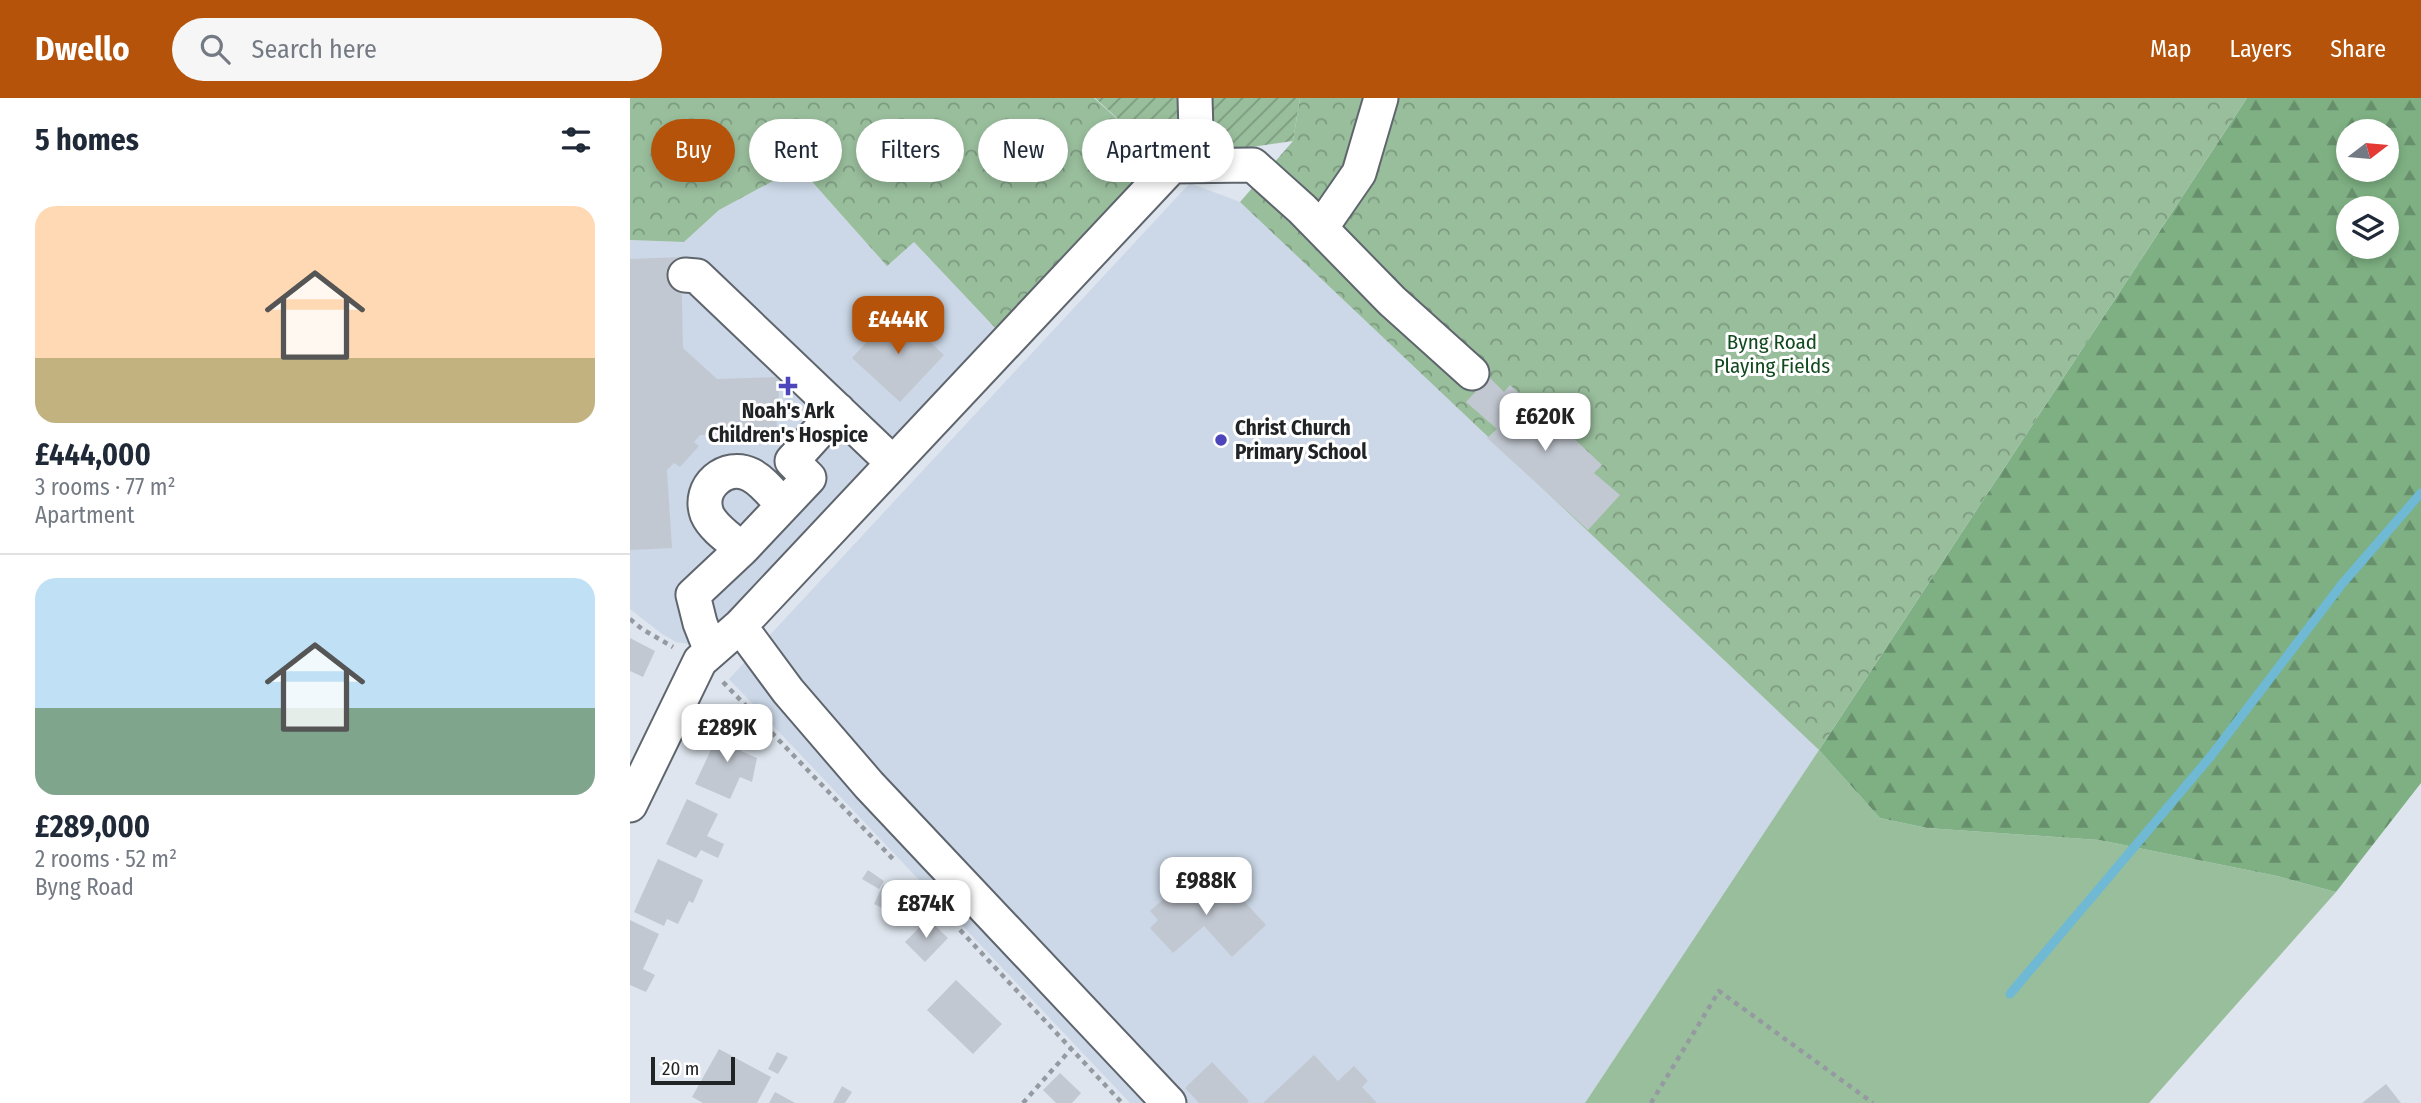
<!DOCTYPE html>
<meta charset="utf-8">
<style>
body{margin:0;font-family:"Fira Sans Condensed",sans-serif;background:#f6f6f7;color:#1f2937;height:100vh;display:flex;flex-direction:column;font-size:26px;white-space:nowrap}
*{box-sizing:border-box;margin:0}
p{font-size:23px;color:#747a83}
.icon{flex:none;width:38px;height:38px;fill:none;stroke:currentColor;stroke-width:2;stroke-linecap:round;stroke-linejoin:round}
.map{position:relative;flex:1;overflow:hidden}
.details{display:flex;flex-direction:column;background:#fff;width:630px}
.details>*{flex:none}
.top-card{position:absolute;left:21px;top:21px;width:665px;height:63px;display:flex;gap:14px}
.needle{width:46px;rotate:74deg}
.controls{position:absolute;left:1706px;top:21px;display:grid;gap:14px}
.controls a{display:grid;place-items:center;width:63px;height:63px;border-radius:50%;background:#fff;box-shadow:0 4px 10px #0003;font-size:35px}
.scale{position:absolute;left:21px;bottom:18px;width:84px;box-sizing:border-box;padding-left:7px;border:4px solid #212427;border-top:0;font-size:19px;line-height:24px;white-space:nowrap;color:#212427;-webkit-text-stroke:5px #fff;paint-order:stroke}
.price{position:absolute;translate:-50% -60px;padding:0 16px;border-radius:14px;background:#fff;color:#222;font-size:23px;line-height:46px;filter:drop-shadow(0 2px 4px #0008)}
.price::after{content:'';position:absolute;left:50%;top:42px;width:21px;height:16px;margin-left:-10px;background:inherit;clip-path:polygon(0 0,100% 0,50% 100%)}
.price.active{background:#b45309;color:#fff}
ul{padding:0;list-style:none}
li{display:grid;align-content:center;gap:14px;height:371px;padding:0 35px}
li+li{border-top:2px solid #e0e1e3}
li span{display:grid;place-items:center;height:217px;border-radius:21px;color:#555}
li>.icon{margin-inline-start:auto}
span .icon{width:126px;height:126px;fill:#fffc;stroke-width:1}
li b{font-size:30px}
h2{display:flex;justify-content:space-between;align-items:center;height:84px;padding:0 35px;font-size:30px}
.chip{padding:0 24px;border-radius:32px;background:#fff;box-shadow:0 4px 10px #0003;font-size:24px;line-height:63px}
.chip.active{background:#b45309;color:#fff}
header{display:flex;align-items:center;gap:42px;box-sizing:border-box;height:98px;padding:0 35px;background:#b45309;color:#fff}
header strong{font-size:33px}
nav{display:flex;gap:38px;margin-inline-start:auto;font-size:24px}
.search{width:490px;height:63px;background:#f6f6f7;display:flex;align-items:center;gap:18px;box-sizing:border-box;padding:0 24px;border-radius:38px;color:#747a83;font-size:26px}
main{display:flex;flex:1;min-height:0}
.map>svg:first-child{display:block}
.built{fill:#ccd8e7}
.grass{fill:#99be9c}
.forest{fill:url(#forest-firs);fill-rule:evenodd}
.park{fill:url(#park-crowns)}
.garden{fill:url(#garden-furrows)}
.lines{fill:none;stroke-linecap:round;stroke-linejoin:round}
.stream{stroke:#6fb9d4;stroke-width:9}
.building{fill:#c2c8d1}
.minor-casing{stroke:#5f656d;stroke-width:37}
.path{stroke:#959aa1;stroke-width:4.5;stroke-dasharray:5 5;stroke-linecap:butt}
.minor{stroke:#fff;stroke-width:33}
.poi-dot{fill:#4d45bc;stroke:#fff;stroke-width:2.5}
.labels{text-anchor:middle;stroke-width:6;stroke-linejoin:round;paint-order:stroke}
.park-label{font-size:21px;fill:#12491e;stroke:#fff}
.poi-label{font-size:21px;font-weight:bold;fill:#212427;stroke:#fff}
</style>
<header>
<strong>Dwello</strong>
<div class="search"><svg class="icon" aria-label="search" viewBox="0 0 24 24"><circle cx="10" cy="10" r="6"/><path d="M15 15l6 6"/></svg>Search here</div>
<nav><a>Map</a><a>Layers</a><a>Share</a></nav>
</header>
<main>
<section class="details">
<h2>5 homes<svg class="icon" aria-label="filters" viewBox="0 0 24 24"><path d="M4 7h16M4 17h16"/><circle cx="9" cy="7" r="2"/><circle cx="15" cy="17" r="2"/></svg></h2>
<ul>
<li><span style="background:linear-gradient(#ffd9b3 70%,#c2b280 0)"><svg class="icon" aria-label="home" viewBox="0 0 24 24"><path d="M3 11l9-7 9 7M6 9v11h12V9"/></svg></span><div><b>£444,000</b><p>3 rooms · 77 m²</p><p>Apartment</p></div></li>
<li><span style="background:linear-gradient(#bfe0f5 60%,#7fa58c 0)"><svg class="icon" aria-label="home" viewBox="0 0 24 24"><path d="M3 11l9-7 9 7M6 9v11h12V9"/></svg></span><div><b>£289,000</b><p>2 rooms · 52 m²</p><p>Byng Road</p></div></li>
</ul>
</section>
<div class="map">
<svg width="1791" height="1005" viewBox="0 0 1791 1005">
<defs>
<pattern id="forest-firs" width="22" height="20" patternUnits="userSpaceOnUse" patternTransform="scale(1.75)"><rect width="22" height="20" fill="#7eb083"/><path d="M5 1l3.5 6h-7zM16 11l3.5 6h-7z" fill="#678f6b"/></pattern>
<pattern id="park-crowns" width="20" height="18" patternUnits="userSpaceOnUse" patternTransform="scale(1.75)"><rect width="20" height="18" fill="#99be9c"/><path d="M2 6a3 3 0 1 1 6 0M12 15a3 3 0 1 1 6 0" fill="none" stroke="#7c9a7f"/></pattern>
<pattern id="garden-furrows" width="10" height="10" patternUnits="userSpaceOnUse" patternTransform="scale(1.75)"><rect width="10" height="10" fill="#99be9c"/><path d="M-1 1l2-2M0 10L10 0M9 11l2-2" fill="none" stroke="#7c9a7f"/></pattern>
</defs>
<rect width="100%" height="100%" fill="#dee5ee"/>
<path class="built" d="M169 69 256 167 284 144 369 234 90 529 58 546 46 544 32 536 0 511V142L54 144 89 112Z
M560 85 610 104 1189 652 955 1005H500L99 581Z"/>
<path class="grass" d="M1189 652 1250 720 1297 730 1469 742 1647 778 1706 794 1519 1005H955Z"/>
<path class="forest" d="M1617 0H1791V685L1706 794 1647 778 1469 742 1297 730 1250 720 1189 652ZM1718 33H1757V72H1718ZM1718 110H1757V149H1718Z"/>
<path class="park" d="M0 0H464L533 62 369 234 284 144 257 168 169 69 89 112 54 144 0 142Z
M670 0H1617L1189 652 610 104 663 43Z"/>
<path class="garden" d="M465 0H670L663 43 533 62Z"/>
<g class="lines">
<path class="stream" d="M1380 896 1581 658 1712 486 1791 395"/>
</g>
<path class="building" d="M51 159 53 250 87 281 148 279 149 301H146L147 334 70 337 64 344 69 348 50 369 44 365 37 372 42 450 0 452V161Z
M266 212 314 257 270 304 222 260Z
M859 279 874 294 880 287 934 336 936 333 972 367 964 375 990 397 958 432 857 340 867 331 836 304Z
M0 540 25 553 13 579 0 573Z
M98 627 119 637 111 653 127 660 122 684 110 679 100 701 65 686 86 641 90 643Z
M57 701 88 716 77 738 94 746 88 760 71 752 66 760 36 746Z
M28 761 73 782 63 805 59 803 48 826 37 821 34 828 4 814Z
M238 772 254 783 249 791 232 781Z
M576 778 594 798 602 790 636 827 602 859 574 828 543 855 520 830 528 822 520 813 548 788 555 797Z
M253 787 265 793 256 812 244 806Z
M298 821 318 840 295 864 275 844Z
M0 822 29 836 13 871 25 877 16 894 0 887Z
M326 882 372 926 343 956 297 912Z
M89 951 141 979 127 1005H73L62 999Z
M147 954 158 959 148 976 138 971Z
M684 957 708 983 724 968 738 983 732 989 747 1005H633Z
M582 964 619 1003 617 1005H569L555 990Z
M430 975 451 995 442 1005H426L413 992Z
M1756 986 1771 1005H1732Z
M212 988 222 994 215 1005H203Z
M145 994 165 1005H139Z"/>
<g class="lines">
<defs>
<path id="minor" d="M565 0 567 66
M691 130 729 75 751 0
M55 177 67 178 263 365
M112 451C100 441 83 430 77 416 67 389 96 364 121 377 133 383 144 398 153 407
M110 528 158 593 239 687 539 1005
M81 553 70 525 63 497 112 451 179 380 162 363 208 312
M0 707 70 563 110 528 542 68 623 67 672 111 762 203 842 275"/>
</defs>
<use href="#minor" class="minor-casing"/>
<path class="path" d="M0 521 12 531 43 549
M93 584 264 762
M330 832 492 1005
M393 1005 441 951
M1021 1005 1089 893 1243 1005"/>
<use href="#minor" class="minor"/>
</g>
<g class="poi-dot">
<path d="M154.5 277.5h7v7h7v7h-7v7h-7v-7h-7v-7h7z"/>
<circle cx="591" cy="342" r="7"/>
</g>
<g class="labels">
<g class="park-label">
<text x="1142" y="251">Byng Road<tspan x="1142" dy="24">Playing Fields</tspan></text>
</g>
<g class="poi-label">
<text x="158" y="320">Noah's Ark<tspan x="158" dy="24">Children's Hospice</tspan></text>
<text x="605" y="337" text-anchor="start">Christ Church<tspan x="605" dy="24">Primary School</tspan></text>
</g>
</g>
</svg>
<div class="controls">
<a><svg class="needle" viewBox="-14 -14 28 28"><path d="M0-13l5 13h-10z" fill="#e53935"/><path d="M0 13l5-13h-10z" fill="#747a83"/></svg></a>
<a><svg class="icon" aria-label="layers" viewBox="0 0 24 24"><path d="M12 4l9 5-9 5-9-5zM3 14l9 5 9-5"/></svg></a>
</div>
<div class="scale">20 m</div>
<b class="price active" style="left:268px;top:258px">£444K</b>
<b class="price" style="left:915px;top:355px">£620K</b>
<b class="price" style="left:97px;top:666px">£289K</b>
<b class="price" style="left:576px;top:819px">£988K</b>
<b class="price" style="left:296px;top:842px">£874K</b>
<div class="top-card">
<a class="chip active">Buy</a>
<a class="chip">Rent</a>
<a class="chip">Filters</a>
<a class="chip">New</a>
<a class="chip">Apartment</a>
</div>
</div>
</main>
